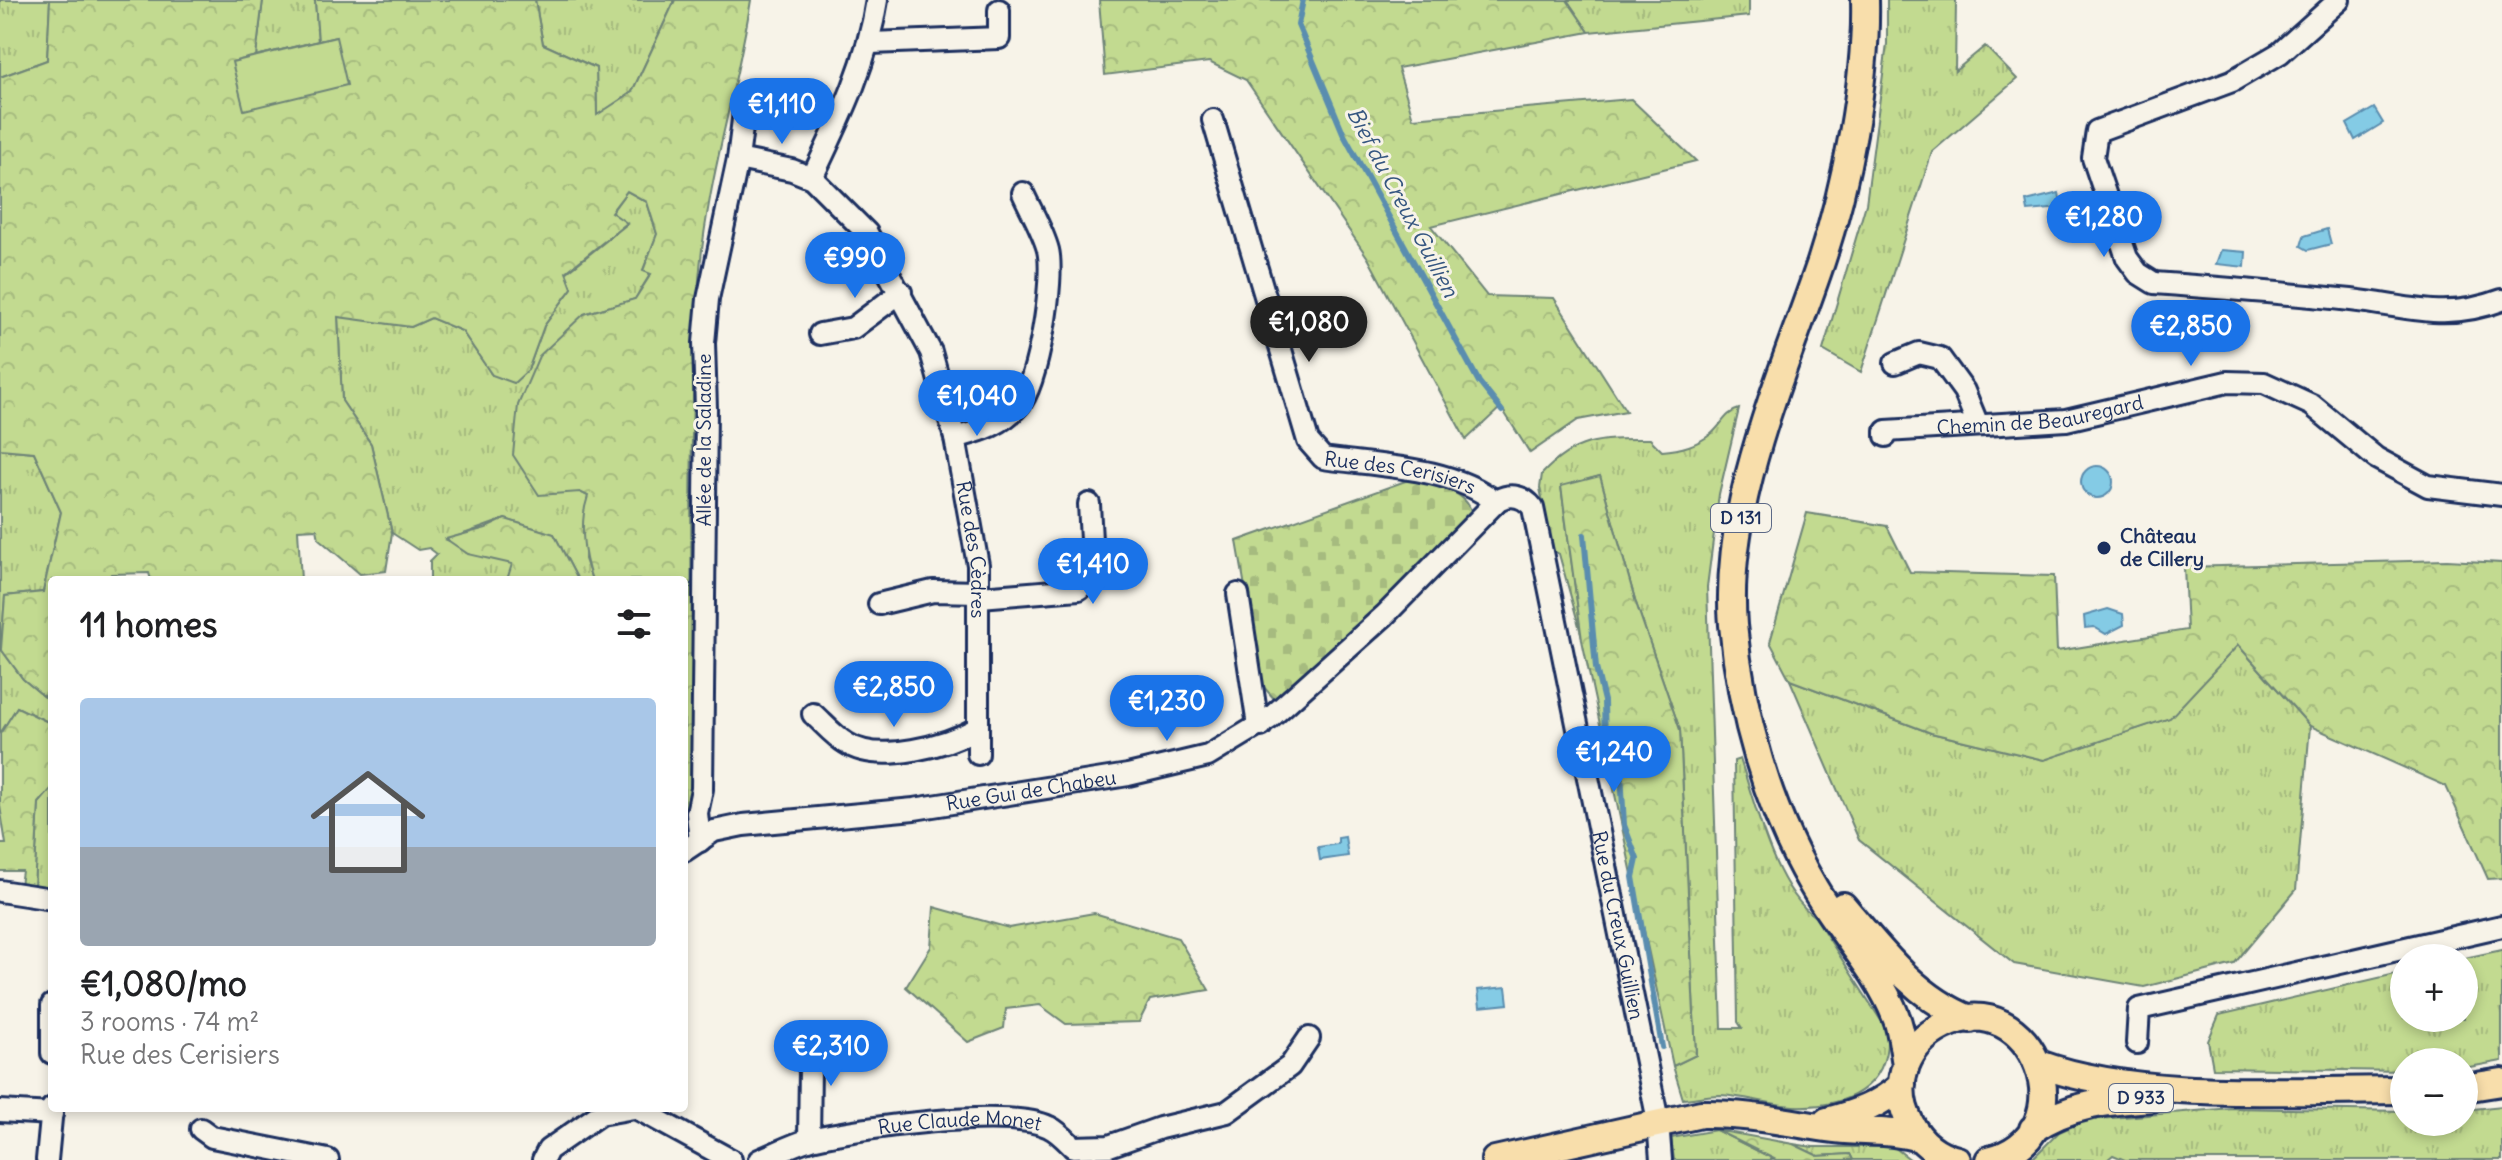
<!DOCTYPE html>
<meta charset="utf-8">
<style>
body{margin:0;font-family:Delius,sans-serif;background:#f6f6f6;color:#202124;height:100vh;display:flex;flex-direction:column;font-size:30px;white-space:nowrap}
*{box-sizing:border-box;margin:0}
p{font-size:26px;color:#757577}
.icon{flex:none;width:44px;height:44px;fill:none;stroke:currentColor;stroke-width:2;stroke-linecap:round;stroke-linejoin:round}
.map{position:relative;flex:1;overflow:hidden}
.sheet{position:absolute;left:48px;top:576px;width:640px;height:536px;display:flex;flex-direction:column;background:#fff;border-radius:8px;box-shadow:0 4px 12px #0003}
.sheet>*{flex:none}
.tools{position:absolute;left:2390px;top:944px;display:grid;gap:16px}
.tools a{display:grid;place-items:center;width:88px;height:88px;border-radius:50%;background:#fff;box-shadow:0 4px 12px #0003;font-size:40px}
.price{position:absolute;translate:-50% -68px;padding:0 18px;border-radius:28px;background:#1a73e8;color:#fff;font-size:26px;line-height:52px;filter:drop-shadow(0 2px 4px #0008)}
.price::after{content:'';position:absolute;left:50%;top:48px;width:24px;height:18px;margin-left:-12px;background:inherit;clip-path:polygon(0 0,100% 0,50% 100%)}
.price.active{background:#222;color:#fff}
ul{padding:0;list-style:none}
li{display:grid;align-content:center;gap:16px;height:424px;padding:0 32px}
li+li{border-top:2px solid #e0e0e0}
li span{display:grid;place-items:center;height:248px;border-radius:8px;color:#555}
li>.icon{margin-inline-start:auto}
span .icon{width:144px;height:144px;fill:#fffc;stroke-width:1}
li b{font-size:34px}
h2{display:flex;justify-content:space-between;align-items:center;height:96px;padding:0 32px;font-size:34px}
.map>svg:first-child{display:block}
.grass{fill:url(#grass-tufts);stroke:#6e8477;stroke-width:2}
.forest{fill:url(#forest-crowns);stroke:#6e8477;stroke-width:2}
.cemetery{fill:url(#cemetery-stones);stroke:#6e8477;stroke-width:2}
.garden{fill:#c2da90;stroke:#6e8477;stroke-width:2}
.water{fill:#84cbe5;stroke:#5a8daf;stroke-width:2}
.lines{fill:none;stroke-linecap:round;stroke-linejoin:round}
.stream{stroke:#5a8daf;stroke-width:6}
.minor-casing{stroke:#1b2f5e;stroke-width:26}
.major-casing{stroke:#1b2f5e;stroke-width:32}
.minor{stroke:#f7f3e8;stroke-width:20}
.major{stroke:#f8deab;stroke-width:26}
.poi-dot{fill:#1b2f5e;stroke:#f7f3e8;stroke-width:3}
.labels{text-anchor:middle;stroke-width:6;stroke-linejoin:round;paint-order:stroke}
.shield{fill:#f7f3e8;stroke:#5d6a87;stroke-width:2}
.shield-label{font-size:18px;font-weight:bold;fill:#1b2f5e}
.street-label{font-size:20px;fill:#1b2f5e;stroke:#f7f3e8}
.poi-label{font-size:20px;font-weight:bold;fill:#1b2f5e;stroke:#f7f3e8;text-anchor:start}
.water-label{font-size:22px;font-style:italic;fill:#355680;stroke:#f7f3e8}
</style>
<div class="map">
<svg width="2502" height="1160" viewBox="0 0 2502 1160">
<defs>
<pattern id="grass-tufts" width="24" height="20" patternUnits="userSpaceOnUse" patternTransform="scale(2)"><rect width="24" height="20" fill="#c2da90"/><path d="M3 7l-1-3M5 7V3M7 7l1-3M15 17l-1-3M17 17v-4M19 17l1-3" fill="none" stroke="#a6bb7f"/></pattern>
<pattern id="forest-crowns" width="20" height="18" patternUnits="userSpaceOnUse" patternTransform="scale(2)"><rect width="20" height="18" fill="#c2da90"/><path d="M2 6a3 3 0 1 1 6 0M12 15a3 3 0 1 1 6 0" fill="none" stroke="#a6bb7f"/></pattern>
<pattern id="cemetery-stones" width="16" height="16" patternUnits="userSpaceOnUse" patternTransform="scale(2)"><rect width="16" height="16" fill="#c2da90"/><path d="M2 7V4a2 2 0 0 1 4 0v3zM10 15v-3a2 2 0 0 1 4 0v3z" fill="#a6bb7f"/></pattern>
</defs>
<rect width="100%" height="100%" fill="#f7f3e8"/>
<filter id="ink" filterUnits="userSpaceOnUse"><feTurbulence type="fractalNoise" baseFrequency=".0125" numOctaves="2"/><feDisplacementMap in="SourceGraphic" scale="16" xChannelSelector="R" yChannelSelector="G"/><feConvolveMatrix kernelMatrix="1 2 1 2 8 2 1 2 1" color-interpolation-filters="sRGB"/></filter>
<g filter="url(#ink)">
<path class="grass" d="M0 0H50L47 60 0 77Z
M263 0H315L318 41 256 56Z
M535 0H675L632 92 597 116 596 68 543 44Z
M1567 0H1749V16L1589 32Z
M1887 0H1956L1955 71 1985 46 2017 79 1932 152 1861 372 1823 350 1866 204 1887 44Z
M627 191 647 202 657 234 643 270 651 273 635 299 584 314 580 492 588 496 585 559 592 580H578L554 534 505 519 447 540 513 564 507 580H430V561L437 554 429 548 418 550 392 533 371 444 342 401 338 316 411 327 431 318 462 331 492 375 528 370 544 326 572 288 566 273 627 224 611 213Z
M1739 409 1719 494 1707 587 1722 1028H1742L1738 1022 1734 761 1740 759C1756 806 1774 887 1815 917L1887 1030C1891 1089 1845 1108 1793 1106 1769 1105 1745 1096 1720 1095 1708 1095 1695 1098 1683 1099L1673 1066 1696 1055 1680 730 1636 603 1600 476 1561 487 1582 637 1559 554 1552 550 1540 488 1542 474C1577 437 1602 439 1650 439L1662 451C1678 450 1697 445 1711 434 1721 426 1726 412 1739 409Z
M0 449 34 452 61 512 43 592 5 596 1 649 23 679 52 703V724L17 707 0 734Z
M2238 645 2310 726 2296 890 2234 964 2144 987 2014 964 1859 840 1790 680 1931 733 2044 760 2169 718Z
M52 788V888L34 886 39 803Z
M2502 950V1061L2464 1068V1062H2404V1071L2213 1068 2208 1041 2219 1015 2404 972V1018H2464V958Z
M2502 1106V1160H2125L2113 1155 2107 1160H2031L2059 1132 2087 1120 2232 1108 2404 1111V1122H2464V1110Z
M1716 1130 1776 1160H1674L1671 1138Z
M1793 1144 1813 1147H1894L1911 1160H1853L1850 1154 1818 1156Z"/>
<path class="forest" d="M50 0H263L256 56 232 62 336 37 318 41 315 0H535L543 44 596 68 597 115 632 92 675 0H751C736 94 706 185 699 280 686 455 693 632 694 808L684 829V580H592C583 555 579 522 588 496L580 492 539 495 513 455 518 405 539 356 584 314 635 299 651 274 643 271 657 234 647 202 627 191 611 212 627 223 566 272 572 288 544 326 528 370 514 383 492 375 462 331 431 318 411 327 338 317 342 401 371 444 392 533 386 571 360 574 319 539 317 529 298 530 301 580H151L149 573 111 574 107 580H52V703L23 679 1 649 5 596 43 592 61 512 34 452 0 449V77L47 60Z
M1099 0H1567L1589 32 1398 68 1413 118 1631 99 1696 161 1431 226 1487 296 1554 298 1626 411 1578 420 1530 453 1501 407 1466 440 1368 258 1246 80 1209 62 1105 75Z
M1600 476 1636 603 1680 730 1696 1055 1673 1066 1582 640 1561 486Z
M1807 513 1887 526 1910 572 2054 576 2057 651 2187 630 2184 567 2447 560 2502 563V878L2488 879 2446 786 2310 726 2238 645 2170 718 2044 760 1931 733 1790 680 1770 642Z
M505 519 554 534 578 580H507L512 564 468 554 446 539 486 528Z
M17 707 52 724V788L39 803 34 886 20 885 22 871H0V844H6L0 806V734Z
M934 907 1009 928 1094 913 1178 938 1209 990 1150 1000 1139 1022 1066 1024 1040 1005 1006 1009 1004 1028 968 1042 906 987 931 947Z
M1716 1130 1793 1144 1818 1156 1850 1154 1853 1160H1776Z"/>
<path class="cemetery" d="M1411 479C1432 485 1468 489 1472 515L1385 604 1276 701 1262 685 1237 541Z"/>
<path class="garden" d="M336 37 347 85 244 110 232 62Z"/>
<path class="water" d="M2374 108 2383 123 2355 140 2347 124Z
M2059 193 2062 208 2028 211 2026 201Z
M2327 229 2331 244 2308 250 2301 246 2304 236Z
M2221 250 2246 252 2245 267 2216 264Z
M2081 482a16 16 0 1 1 32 0a16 16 0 1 1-32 0Z
M2108 609 2123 614 2124 625 2106 634 2094 627 2085 628 2084 616Z
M1345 837 1348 856 1320 860 1318 847 1338 844V838Z
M1506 987 1508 1004 1480 1007 1478 990Z"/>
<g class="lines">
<path class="stream" d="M1303 0 1298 25 1344 135 1479 382 1502 411
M1584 535 1596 668 1604 701 1605 745 1621 773 1624 825 1637 859 1633 877 1662 1047"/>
<defs>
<g id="minor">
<path d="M2339 0 2280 53 2232 81 2097 131 2093 158 2127 258 2138 273 2154 283C2220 288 2285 293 2351 300 2409 306 2443 322 2502 300"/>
<path d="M871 43 999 38V10"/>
<path id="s1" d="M1213 120 1308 441 1323 458C1377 466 1451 466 1496 502"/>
<path id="s2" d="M738 159 792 170 812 178 867 233 931 352 955 438 978 565V754"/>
<path d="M812 178C840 119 867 65 877 0"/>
<path d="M820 334 853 328 901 292"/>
<path d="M1895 363 1919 353 1940 358 1964 391 1978 425"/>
<path id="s3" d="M1886 436V431L2066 420 2227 382 2264 383 2312 405 2376 458 2428 486 2502 495"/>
<path d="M955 438C980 431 1001 426 1019 405 1038 384 1055 278 1048 250 1043 231 1031 211 1023 193"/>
<path d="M1238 594 1257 719 1261 726"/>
<path d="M980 597 1079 589 1093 576 1089 504"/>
<path d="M879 604 933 591 980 592"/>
<path d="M813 714C824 724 834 736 846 743 879 765 947 745 978 728"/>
<path d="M700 841 697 813 702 789 706 409 704 343 708 299 738 159 746 96"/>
<path id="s4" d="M684 851 714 831 743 825 914 809 1128 775 1208 756 1269 719 1385 615 1498 500C1511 493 1524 496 1533 508L1658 1121 1661 1160"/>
<path d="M0 891 52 899"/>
<path d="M52 1005V1053"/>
<path d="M2137 1043 2139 1009 2502 926"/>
<path d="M800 1052 810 1069 809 1140"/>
<path d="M636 1108 731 1160"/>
<path d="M0 1111 52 1114"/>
<path d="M201 1129 212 1137 328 1160"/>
<path d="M47 1160 52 1108"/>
<path d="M543 1160 548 1150 600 1114 634 1108"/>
<path id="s5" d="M759 1160C776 1153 793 1144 811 1139 859 1128 1007 1107 1049 1127 1058 1131 1066 1140 1073 1147L1109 1146 1160 1128 1227 1112 1290 1066 1309 1038"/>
</g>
<path id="major" d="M1865 0C1867 81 1846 186 1821 262 1783 374 1723 505 1733 625 1741 713 1767 807 1812 884 1837 929 1877 968 1896 1017 1902 1031 1903 1049 1906 1064
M1843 906C1880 950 1916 998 1970 1019
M2039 1064C2139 1101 2296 1090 2404 1090
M2464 1088 2502 1082
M1827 1121C1855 1114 1880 1105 1902 1085
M2033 1129C2070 1104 2108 1101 2152 1098
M1495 1160 1701 1114C1743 1113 1785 1122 1826 1128 1858 1133 1888 1129 1920 1138
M1957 1160C1916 1150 1891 1105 1906 1065 1913 1047 1927 1034 1943 1026 2032 980 2092 1135 1989 1160"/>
</defs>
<use href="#minor" class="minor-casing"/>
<use href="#major" class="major-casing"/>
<use href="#minor" class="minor"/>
<use href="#major" class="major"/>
</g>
</g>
<circle class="poi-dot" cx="2104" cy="548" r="8"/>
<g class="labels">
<g class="shield">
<rect x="1711" y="504" width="60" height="28" rx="6"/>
<rect x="2109" y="1084" width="64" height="28" rx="6"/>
</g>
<g class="shield-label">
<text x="1741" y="524">D 131</text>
<text x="2141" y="1104">D 933</text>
</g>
<g class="street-label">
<text dy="7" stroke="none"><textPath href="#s3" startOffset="160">Chemin de Beauregard</textPath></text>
<text transform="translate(704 440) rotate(-90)" y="7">Allée de la Saladine</text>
<text dy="7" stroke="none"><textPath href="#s1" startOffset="436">Rue des Cerisiers</textPath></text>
<text dy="7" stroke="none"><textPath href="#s2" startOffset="492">Rue des Cèdres</textPath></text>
<text dy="7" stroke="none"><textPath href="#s4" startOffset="356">Rue Gui de Chabeu</textPath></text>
<text dy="7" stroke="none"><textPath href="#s4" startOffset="1390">Rue du Creux Guillien</textPath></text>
<text dy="7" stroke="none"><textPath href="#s5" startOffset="206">Rue Claude Monet</textPath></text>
</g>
<g class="poi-label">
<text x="2120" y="543">Château<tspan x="2120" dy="23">de Cillery</tspan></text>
</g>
<g class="water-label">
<text transform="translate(1403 202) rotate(62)" y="8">Bief du Creux Guillien</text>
</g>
</g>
</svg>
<div class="tools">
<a>+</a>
<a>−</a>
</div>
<b class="price" style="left:782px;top:146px">€1,110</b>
<b class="price" style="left:2104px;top:259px">€1,280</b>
<b class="price" style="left:855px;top:300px">€990</b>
<b class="price active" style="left:1309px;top:364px">€1,080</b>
<b class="price" style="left:2191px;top:368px">€2,850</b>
<b class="price" style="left:977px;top:438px">€1,040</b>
<b class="price" style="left:1093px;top:606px">€1,410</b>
<b class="price" style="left:894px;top:729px">€2,850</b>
<b class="price" style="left:1167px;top:743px">€1,230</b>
<b class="price" style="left:1614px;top:794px">€1,240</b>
<b class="price" style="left:831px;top:1088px">€2,310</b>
<section class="sheet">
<h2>11 homes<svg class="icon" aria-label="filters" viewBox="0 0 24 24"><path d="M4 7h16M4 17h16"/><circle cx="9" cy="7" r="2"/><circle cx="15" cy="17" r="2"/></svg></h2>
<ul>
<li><span style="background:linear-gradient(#a9c7e8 60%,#9aa5b1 0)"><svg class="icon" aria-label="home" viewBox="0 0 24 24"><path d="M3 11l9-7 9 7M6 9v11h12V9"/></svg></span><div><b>€1,080/mo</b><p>3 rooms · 74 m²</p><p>Rue des Cerisiers</p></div></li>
</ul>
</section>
</div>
